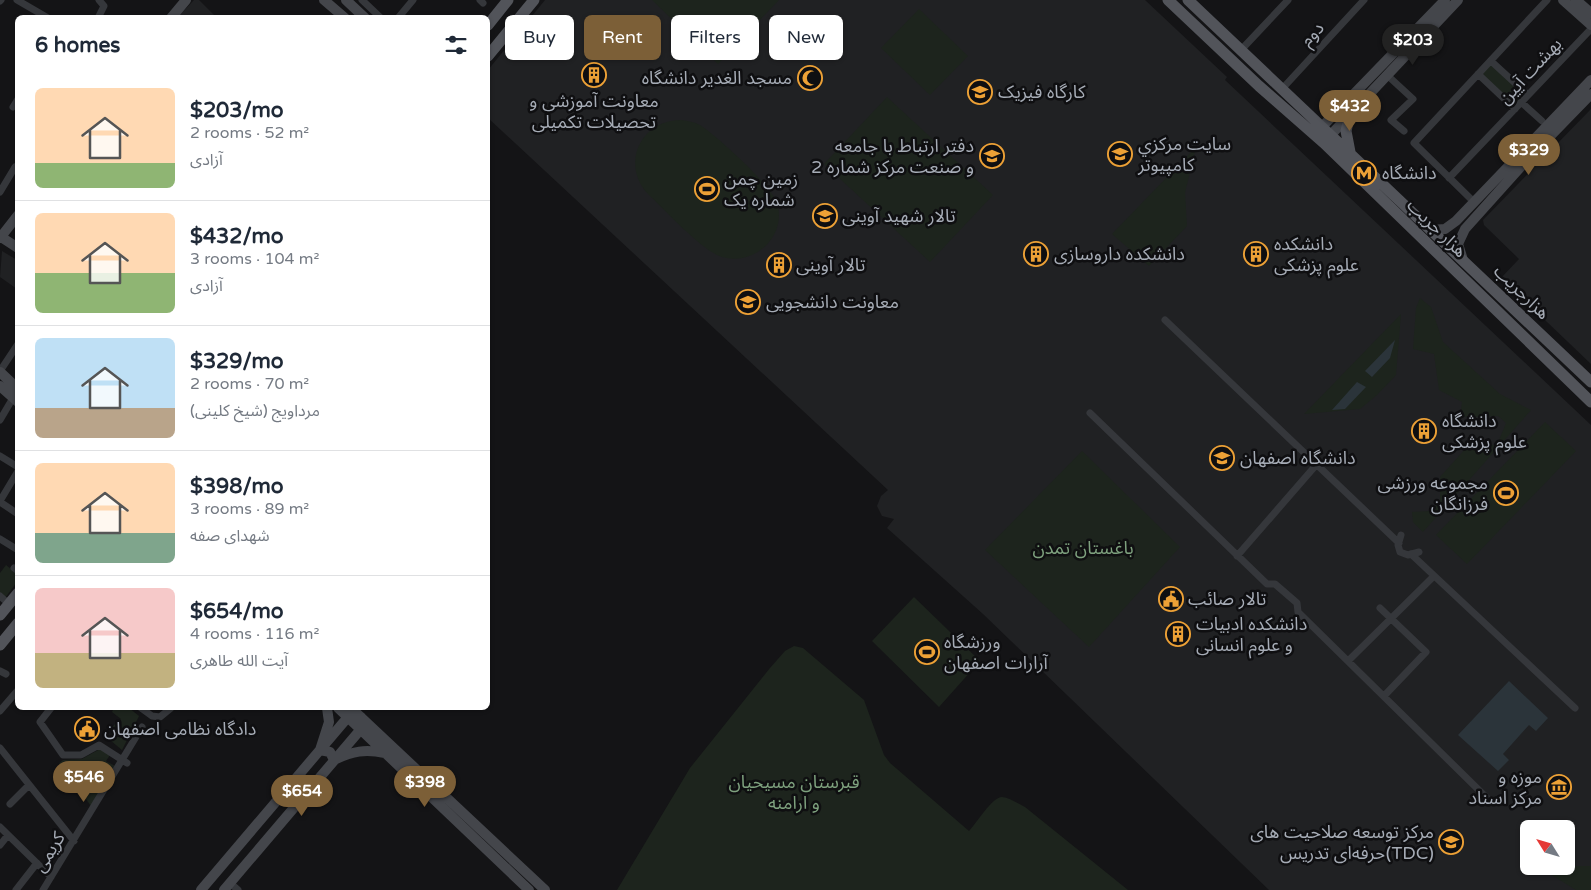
<!DOCTYPE html>
<meta charset="utf-8">
<style>
body{margin:0;font-family:"Varela Round","Noto Sans Arabic",sans-serif;background:#f2f2f3;color:#1f2937;height:100vh;display:flex;flex-direction:column;font-size:19px;white-space:nowrap}
*{box-sizing:border-box;margin:0}
p{font-size:16px;color:#747a83}
.icon{flex:none;width:28px;height:28px;fill:none;stroke:currentColor;stroke-width:2;stroke-linecap:round;stroke-linejoin:round}
.map{position:relative;flex:1;overflow:hidden}
.side{position:absolute;left:15px;top:15px;width:475px;height:695px;display:flex;flex-direction:column;background:#fff;border-radius:8px;box-shadow:0 1px 4px #0004}
.side>*{flex:none}
.guide{position:absolute;left:505px;top:15px;width:475px;height:45px;display:flex;gap:10px}
.needle{width:32px;rotate:307deg}
.buttons{position:absolute;left:1520px;top:820px;display:grid;gap:10px}
.buttons a{display:grid;place-items:center;width:55px;height:55px;border-radius:8px;background:#fff;box-shadow:0 1px 4px #0004;font-size:25px}
.price{position:absolute;translate:-50% -42px;padding:0 11px;border-radius:18px;background:#7c5f37;color:#fff;font-size:16px;line-height:32px;filter:drop-shadow(0 1px 2px #0008)}
.price::after{content:'';position:absolute;left:50%;top:30px;width:15px;height:11px;margin-left:-8px;background:inherit;clip-path:polygon(0 0,100% 0,50% 100%)}
.price.on{background:#222;color:#fff}
ul{padding:0;list-style:none}
li{display:flex;align-items:center;gap:15px;height:125px;padding:0 20px}
li+li{border-top:1px solid #e0e1e3}
li span{display:grid;place-items:center;flex:none;width:140px;height:100px;border-radius:8px;color:#555}
li>.icon{margin-inline-start:auto}
span .icon{width:60px;height:60px;fill:#fffc;stroke-width:1}
li b{font-size:21px}
h2{display:flex;justify-content:space-between;align-items:center;height:60px;padding:0 20px;font-size:21px}
.pill{padding:0 18px;border-radius:8px;background:#fff;box-shadow:0 1px 4px #0004;font-size:18px;line-height:45px}
.pill.on{background:#7c5f37;color:#fff}
.map>svg:first-child{display:block}
.built{fill:#202123;fill-rule:evenodd}
.green{fill:#1d241d}
.water{fill:#2b343a}
.lines{fill:none;stroke-linecap:round;stroke-linejoin:round}
.street{stroke:#35373b;stroke-width:7}
.secondary{stroke:#44464b;stroke-width:10}
.primary{stroke:#52545a;stroke-width:11}
.labels{text-anchor:middle;stroke-width:5;stroke-linejoin:round;paint-order:stroke}
.street-label{font-size:18px;fill:#a6acb6;stroke:#0f0f11}
.poi-label{font-size:18px;fill:#a6acb6;stroke:#0f0f11;text-anchor:start}
.park-label{font-size:18px;fill:#7ea17e;stroke:#0f0f11}
</style>
<div class="map">
<svg width="1591" height="890" viewBox="0 0 1591 890">
<rect width="100%" height="100%" fill="#141416"/>
<path class="built" d="M194 0H199L216 17H178Z
M545 0H1145L1227 77 1225 80 1591 425V890H1269L983 614 887 528 894 519 882 516 877 506 881 496 888 490 488 118V70ZM1529 829H1566V866H1529Z
M1591 109V364L1501 278 1519 259 1484 225 1483 220Z
M2 251 17 260V289L0 277Z"/>
<path class="green" d="M652 0H779L718 64Z
M919 9 968 56 930 95 881 48Z
M1491 61 1528 95 1515 109 1478 75Z
M887 97 993 195 930 262 824 164Z
M681 120C688 121 694 122 700 125 716 135 772 186 777 203 788 238 750 270 717 255 697 245 666 211 648 194 620 164 641 120 681 120Z
M1196 147 1185 193 1187 226 1149 266 1112 234Z
M1420 298 1431 307 1443 342 1500 394 1531 410 1423 532 1413 522 1412 512 1429 511 1440 502V477L1467 447 1497 445 1506 423 1498 416 1460 417 1462 402 1439 390 1434 354 1413 349 1416 308Z
M1401 314 1396 375 1377 395 1360 409 1304 414Z
M1545 422 1576 451 1467 564 1436 535Z
M1082 451 1180 547 1089 647 985 550Z
M6 565 17 574V582L5 598 0 594V573Z
M914 597 980 661 939 707 872 641Z
M794 646 803 648 864 700 884 755 890 763 969 831C976 824 992 797 1002 797 1010 798 1019 804 1025 807L1128 890H617L690 768 770 668 785 651Z
M114 708H129L139 716 122 750 110 740 113 726 121 719 112 712Z
M100 749 110 755 106 761 115 766 91 806 59 763 63 760 82 759Z
M1537 866H1591V890H1576Z"/>
<path class="water" d="M1395 340 1390 358 1372 377 1365 371Z
M1357 382 1366 387 1345 409 1332 410Z
M1509 681 1548 718 1536 731 1529 725 1503 754 1509 760 1498 771 1458 735Z"/>
<g class="lines">
<path class="street" d="M17 0 48 18
M362 0 381 18
M480 0 483 3
M0 1 1 0
M98 18 104 6 99 0
M398 18 413 0
M1241 50 1288 0
M1491 61 1528 95
M1478 74 1515 109
M1387 75 1413 99 1391 120 1404 131
M1282 89 1364 0
M1521 102 1542 121
M13 107 18 99
M1449 178 1591 29
M0 192 15 167
M1474 202 1414 143 1547 0
M1165 320 1399 543
M0 371 18 344
M1090 413 1267 584H1275L1297 603 1298 612 1491 802
M0 420 13 398
M0 456 18 467
M0 501 18 471
M0 502 18 514
M1401 535 1398 545 1400 552 1408 555 1419 552
M0 539 18 550
M1411 554 1575 708
M1237 556 1317 464
M14 568 18 571
M0 596 9 604
M1380 608 1426 652 1384 696
M1348 661 1434 576
M0 671 6 674
M51 708 40 722 63 755H81L99 745 127 763
M141 708 152 716 160 717 171 708
M0 711 18 690
M0 748 74 841
M10 804 29 785
M0 827 51 877
M0 845 8 835
M230 883 238 890
M16 890 37 863
M43 890 142 727"/>
<path class="secondary" d="M324 0 345 18
M346 0 365 18
M1563 0 1591 25
M1576 0 1591 13
M171 18 186 0
M1317 132 1445 0
M1325 141 1458 0
M1431 230 1445 229 1456 221 1591 80
M1 237 18 248
M0 238 18 215
M1463 260 1458 244 1465 229 1525 162 1591 94
M0 372 18 389
M0 386 18 402
M327 708 329 722 320 750 330 752 334 760C353 751 365 749 385 753
M338 708 529 890
M351 708 545 890
M201 890 348 717H361V729L224 890"/>
<path class="primary" d="M1168 0 1259 86 1324 143 1591 402
M1188 0 1591 382
M488 25 508 0
M488 56 534 0
M1350 114 1346 131 1350 152
M0 615 18 593
M0 645 18 623"/>
</g>
<defs>
<symbol id="building-ring" viewBox="-11 -11 22 22"><circle r="9.5" fill="#0f0f11" stroke="#eda136" stroke-width="1.5"/><path d="M-4-6H4V6H1V3H-1V6H-4ZM-2.5-4.3h1.7v1.8h-1.7ZM.8-4.3h1.7v1.8H.8ZM-2.5-1h1.7V.8h-1.7ZM.8-1h1.7V.8H.8Z" fill="#eda136"/></symbol>
<symbol id="mosque-ring" viewBox="-11 -11 22 22"><circle r="9.5" fill="#0f0f11" stroke="#eda136" stroke-width="1.5"/><path d="M3.5-4.9A6 6 0 1 0 3.5 4.9A5 5 0 1 1 3.5-4.9Z" fill="#eda136"/></symbol>
<symbol id="university-ring" viewBox="-11 -11 22 22"><circle r="9.5" fill="#0f0f11" stroke="#eda136" stroke-width="1.5"/><path d="M0-5L7-2L0 1L-7-2ZM-4 1L0 2.5L4 1V4Q0 6-4 4Z" fill="#eda136"/></symbol>
<symbol id="metro-ring" viewBox="-11 -11 22 22"><circle r="9.5" fill="#0f0f11" stroke="#eda136" stroke-width="1.5"/><path d="M-5.5 5V-5H-3L0 0L3-5H5.5V5H3V-.5L0 4L-3-.5V5Z" fill="#eda136"/></symbol>
<symbol id="stadium-ring" viewBox="-11 -11 22 22"><circle r="9.5" fill="#0f0f11" stroke="#eda136" stroke-width="1.5"/><path d="M0-5a6.5 5 0 1 0 0 10a6.5 5 0 1 0 0-10ZM-3.5-1.8h7v3.6h-7Z" fill="#eda136"/></symbol>
<symbol id="civic-ring" viewBox="-11 -11 22 22"><circle r="9.5" fill="#0f0f11" stroke="#eda136" stroke-width="1.5"/><path d="M-.6-6.5H3V-4.5H.6V-3L4-1V1h2V6H-6V1h2V-1L-.6-3ZM-1.2 2.5V6h2.4V2.5Z" fill="#eda136"/></symbol>
<symbol id="museum-ring" viewBox="-11 -11 22 22"><circle r="9.5" fill="#0f0f11" stroke="#eda136" stroke-width="1.5"/><path d="M0-6L6-3V-2H-6V-3ZM-5-1h2V3h-2ZM-1-1h2V3h-2ZM3-1h2V3H3ZM-6 4H6V6H-6Z" fill="#eda136"/></symbol>
</defs>
<g fill-rule="evenodd">
<use href="#building-ring" x="580" y="61" width="28" height="28"/>
<use href="#mosque-ring" x="796" y="64" width="28" height="28"/>
<use href="#university-ring" x="966" y="78" width="28" height="28"/>
<use href="#university-ring" x="1106" y="140" width="28" height="28"/>
<use href="#university-ring" x="978" y="142" width="28" height="28"/>
<use href="#metro-ring" x="1350" y="159" width="28" height="28"/>
<use href="#stadium-ring" x="693" y="175" width="28" height="28"/>
<use href="#university-ring" x="811" y="202" width="28" height="28"/>
<use href="#building-ring" x="1022" y="240" width="28" height="28"/>
<use href="#building-ring" x="1242" y="240" width="28" height="28"/>
<use href="#building-ring" x="765" y="251" width="28" height="28"/>
<use href="#university-ring" x="734" y="288" width="28" height="28"/>
<use href="#building-ring" x="1410" y="417" width="28" height="28"/>
<use href="#university-ring" x="1208" y="444" width="28" height="28"/>
<use href="#stadium-ring" x="1492" y="479" width="28" height="28"/>
<use href="#civic-ring" x="1157" y="585" width="28" height="28"/>
<use href="#building-ring" x="1164" y="620" width="28" height="28"/>
<use href="#stadium-ring" x="913" y="638" width="28" height="28"/>
<use href="#civic-ring" x="73" y="715" width="28" height="28"/>
<use href="#museum-ring" x="1545" y="773" width="28" height="28"/>
<use href="#university-ring" x="1437" y="828" width="28" height="28"/>
</g>
<g class="labels">
<g class="street-label">
<text transform="translate(1312 34) rotate(-48)" y="6">دوم</text>
<text transform="translate(1530 71) rotate(-47)" y="6">بهشت آیین</text>
<text transform="translate(1437 228) rotate(44)" y="6">هزار جریب</text>
<text transform="translate(1522 292) rotate(44)" y="6">هزارجریب</text>
<text transform="translate(49 852) rotate(-58)" y="6">کریمی</text>
</g>
<g class="poi-label">
<text x="792" y="84" text-anchor="end">مسجد الغدیر دانشگاه</text>
<text x="998" y="98">کارگاه فیزیک</text>
<text x="594" y="107" text-anchor="middle">معاونت آموزشی و<tspan x="594" dy="21">تحصیلات تکمیلی</tspan></text>
<text x="1138" y="150">سايت مرکزي<tspan x="1138" dy="21">کامپيوتر</tspan></text>
<text x="974" y="152" text-anchor="end">دفتر ارتباط با جامعه<tspan x="974" dy="21">و صنعت مرکز شماره 2</tspan></text>
<text x="1382" y="179">دانشگاه</text>
<text x="724" y="185">زمین چمن<tspan x="724" dy="21">شماره یک</tspan></text>
<text x="842" y="222">تالار شهید آوینی</text>
<text x="1274" y="250">دانشکده<tspan x="1274" dy="21">علوم پزشکی</tspan></text>
<text x="1054" y="260">دانشکده داروسازی</text>
<text x="796" y="271">تالار آوینی</text>
<text x="766" y="308">معاونت دانشجویی</text>
<text x="1442" y="427">دانشگاه<tspan x="1442" dy="21">علوم پزشکی</tspan></text>
<text x="1240" y="464">دانشگاه اصفهان</text>
<text x="1488" y="489" text-anchor="end">مجموعه ورزشی<tspan x="1488" dy="21">فرزانگان</tspan></text>
<text x="1188" y="605">تالار صائب</text>
<text x="1196" y="630">دانشکده ادبیات<tspan x="1196" dy="21">و علوم انسانی</tspan></text>
<text x="944" y="648">ورزشگاه<tspan x="944" dy="21">آرارات اصفهان</tspan></text>
<text x="104" y="735">دادگاه نظامی اصفهان</text>
<text x="1542" y="783" text-anchor="end">موزه و<tspan x="1542" dy="21">مرکز اسناد</tspan></text>
<text x="1434" y="838" text-anchor="end">مرکز توسعه صلاحیت های<tspan x="1434" dy="21">حرفه‌ای تدریس(TDC)</tspan></text>
</g>
<g class="park-label">
<text x="1083" y="554">باغستان تمدن</text>
<text x="794" y="788">قبرستان مسیحیان<tspan x="794" dy="21">و ارامنه</tspan></text>
</g>
</g>
</svg>
<div class="buttons">
<a><svg class="needle" viewBox="-14 -14 28 28"><path d="M0-13l5 13h-10z" fill="#e53935"/><path d="M0 13l5-13h-10z" fill="#747a83"/></svg></a>
</div>
<b class="price on" style="left:1413px;top:66px">$203</b>
<b class="price" style="left:1350px;top:132px">$432</b>
<b class="price" style="left:1529px;top:176px">$329</b>
<b class="price" style="left:84px;top:803px">$546</b>
<b class="price" style="left:425px;top:808px">$398</b>
<b class="price" style="left:302px;top:817px">$654</b>
<div class="guide">
<a class="pill">Buy</a>
<a class="pill on">Rent</a>
<a class="pill">Filters</a>
<a class="pill">New</a>
</div>
<section class="side">
<h2>6 homes<svg class="icon" aria-label="filters" viewBox="0 0 24 24"><path d="M4 7h16M4 17h16"/><circle cx="9" cy="7" r="2"/><circle cx="15" cy="17" r="2"/></svg></h2>
<ul>
<li><span style="background:linear-gradient(#ffd9b3 75%,#8fb573 0)"><svg class="icon" aria-label="home" viewBox="0 0 24 24"><path d="M3 11l9-7 9 7M6 9v11h12V9"/></svg></span><div><b>$203/mo</b><p>2 rooms · 52 m²</p><p>آزادی</p></div></li>
<li><span style="background:linear-gradient(#ffd9b3 60%,#8fb573 0)"><svg class="icon" aria-label="home" viewBox="0 0 24 24"><path d="M3 11l9-7 9 7M6 9v11h12V9"/></svg></span><div><b>$432/mo</b><p>3 rooms · 104 m²</p><p>آزادی</p></div></li>
<li><span style="background:linear-gradient(#bfe0f5 70%,#b9a48a 0)"><svg class="icon" aria-label="home" viewBox="0 0 24 24"><path d="M3 11l9-7 9 7M6 9v11h12V9"/></svg></span><div><b>$329/mo</b><p>2 rooms · 70 m²</p><p>مرداویج (شیخ کلینی)</p></div></li>
<li><span style="background:linear-gradient(#ffd9b3 70%,#7fa58c 0)"><svg class="icon" aria-label="home" viewBox="0 0 24 24"><path d="M3 11l9-7 9 7M6 9v11h12V9"/></svg></span><div><b>$398/mo</b><p>3 rooms · 89 m²</p><p>شهدای صفه</p></div></li>
<li><span style="background:linear-gradient(#f6c9c9 65%,#c2b280 0)"><svg class="icon" aria-label="home" viewBox="0 0 24 24"><path d="M3 11l9-7 9 7M6 9v11h12V9"/></svg></span><div><b>$654/mo</b><p>4 rooms · 116 m²</p><p>آیت الله طاهری</p></div></li>
</ul>
</section>
</div>
